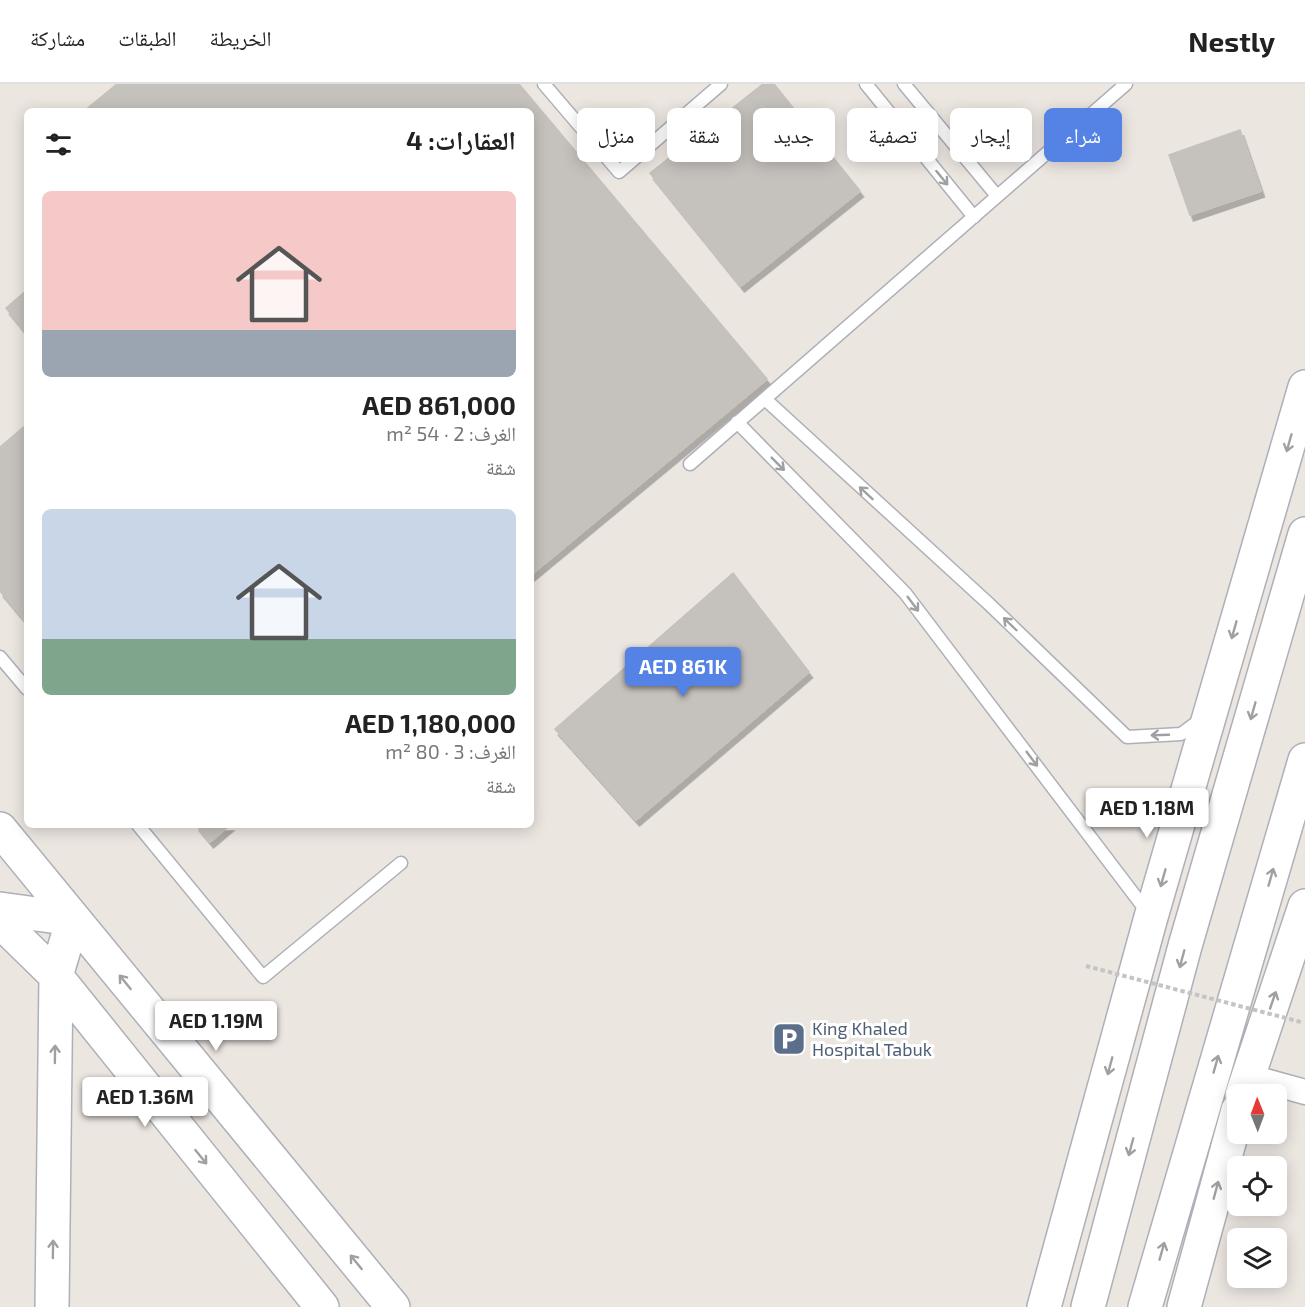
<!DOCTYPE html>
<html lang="ar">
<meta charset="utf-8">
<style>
body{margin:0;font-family:"Exo 2","Noto Naskh Arabic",sans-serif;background:#f6f6f6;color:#222;direction:rtl;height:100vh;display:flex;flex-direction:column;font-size:22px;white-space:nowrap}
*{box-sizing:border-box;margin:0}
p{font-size:20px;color:#767676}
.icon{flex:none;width:33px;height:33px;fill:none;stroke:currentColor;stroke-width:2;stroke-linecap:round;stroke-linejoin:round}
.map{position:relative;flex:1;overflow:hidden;direction:ltr}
.panel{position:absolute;left:24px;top:24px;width:510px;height:720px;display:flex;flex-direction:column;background:#fff;border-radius:9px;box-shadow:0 3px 15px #0003;direction:rtl}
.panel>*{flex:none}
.guide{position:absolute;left:552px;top:24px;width:570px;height:54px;direction:rtl;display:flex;gap:12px}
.needle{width:39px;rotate:359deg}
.controls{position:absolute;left:1227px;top:1000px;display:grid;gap:12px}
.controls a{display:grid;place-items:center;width:60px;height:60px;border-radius:9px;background:#fff;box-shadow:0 3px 15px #0003;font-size:30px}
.price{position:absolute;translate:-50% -51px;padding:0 14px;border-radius:6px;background:#fff;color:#222;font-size:20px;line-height:39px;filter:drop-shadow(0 2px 3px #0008)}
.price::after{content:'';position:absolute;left:50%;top:36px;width:18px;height:14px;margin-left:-9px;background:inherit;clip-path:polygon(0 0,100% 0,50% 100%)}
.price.selected{background:#5583e5;color:#fff}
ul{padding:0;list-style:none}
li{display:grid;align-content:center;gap:12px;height:318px;padding:0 18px}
li span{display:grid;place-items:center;height:186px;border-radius:9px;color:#555}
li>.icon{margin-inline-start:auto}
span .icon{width:108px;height:108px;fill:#fffc;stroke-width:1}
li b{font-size:26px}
h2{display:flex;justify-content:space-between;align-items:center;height:72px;padding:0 18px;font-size:26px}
.chip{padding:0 21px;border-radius:9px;background:#fff;box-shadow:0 3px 15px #0003;font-size:21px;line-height:54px}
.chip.selected{background:#5583e5;color:#fff}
header{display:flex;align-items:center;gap:36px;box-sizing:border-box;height:84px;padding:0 30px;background:#fff;border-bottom:2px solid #e0e0e0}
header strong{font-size:28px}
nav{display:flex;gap:33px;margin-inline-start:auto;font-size:21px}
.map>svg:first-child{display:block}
.building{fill:#c5c1bc;stroke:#c8c1bb;stroke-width:1.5;filter:url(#shadow)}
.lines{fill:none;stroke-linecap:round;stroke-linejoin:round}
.lane-casing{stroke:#adb0b7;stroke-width:15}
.street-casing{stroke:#adb0b7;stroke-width:27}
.secondary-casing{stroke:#adb0b7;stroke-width:36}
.lane{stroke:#fff;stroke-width:12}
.street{stroke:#fff;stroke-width:24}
.secondary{stroke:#fff;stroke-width:33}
.path-bridge{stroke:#c4c4c4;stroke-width:4;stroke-dasharray:4.5 3;stroke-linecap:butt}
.oneway{stroke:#a0a0a0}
.labels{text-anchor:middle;stroke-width:6;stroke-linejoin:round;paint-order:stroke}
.service-label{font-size:18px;fill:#4e5e75;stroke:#fff;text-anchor:start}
</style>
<header>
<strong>Nestly</strong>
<nav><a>الخريطة</a><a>الطبقات</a><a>مشاركة</a></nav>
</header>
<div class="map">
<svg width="1305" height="1223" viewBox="0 0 1305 1223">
<defs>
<filter id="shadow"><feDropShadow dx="3.5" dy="6" stdDeviation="0" flood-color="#0004"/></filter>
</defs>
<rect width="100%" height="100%" fill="#ece6e1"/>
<path class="building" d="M117 0H519L767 295 531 491V27H84Z
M763 0H774L860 107 741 202 650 89Z
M1240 46 1261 107 1190 131 1169 71Z
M27 206V250L6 224Z
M27 340V539L0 507V363Z
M733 489 809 588 636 736 555 645Z
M196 741H230L210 758Z"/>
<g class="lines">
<defs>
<path id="lane" d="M544 0 619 88 721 0
M866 0 974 133
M904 0 997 112
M765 315 989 520 1127 653 1181 650 1200 636
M737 338 905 509 1148 829
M690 380 1126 0
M0 573 27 605
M138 741 263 893 401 779"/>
<path id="street" d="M1247 992 1305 1008"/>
<path id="secondary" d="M0 745 393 1223
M0 825 73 835 56 892 52 1223
M0 837 56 892 322 1223
M1242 1011 1305 822
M1044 1223 1151 833 1305 303
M1088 1223 1185 862 1305 450
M1145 1223 1305 676
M1184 1223 1238 1026"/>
</defs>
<use href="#lane" class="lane-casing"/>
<use href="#street" class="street-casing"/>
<use href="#secondary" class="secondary-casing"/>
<use href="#lane" class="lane"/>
<use href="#street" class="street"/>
<use href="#secondary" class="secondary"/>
<path class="path-bridge" d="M1086 882 1301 938"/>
</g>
<defs><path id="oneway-shaft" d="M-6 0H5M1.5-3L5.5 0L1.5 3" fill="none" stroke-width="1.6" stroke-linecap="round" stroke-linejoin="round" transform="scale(1.5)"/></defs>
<g class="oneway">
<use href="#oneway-shaft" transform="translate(942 94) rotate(51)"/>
<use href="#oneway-shaft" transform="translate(1289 359) rotate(106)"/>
<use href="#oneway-shaft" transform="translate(778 380) rotate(45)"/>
<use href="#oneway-shaft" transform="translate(866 409) rotate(-137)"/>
<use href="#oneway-shaft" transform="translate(913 520) rotate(53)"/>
<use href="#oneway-shaft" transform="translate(1010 540) rotate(-136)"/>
<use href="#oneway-shaft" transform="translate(1234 546) rotate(106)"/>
<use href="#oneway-shaft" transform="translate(1253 627) rotate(106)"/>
<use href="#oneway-shaft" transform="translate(1160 651) rotate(178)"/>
<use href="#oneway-shaft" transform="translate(1032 675) rotate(53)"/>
<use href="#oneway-shaft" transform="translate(1271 793) rotate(-74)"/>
<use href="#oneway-shaft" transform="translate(1163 794) rotate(106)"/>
<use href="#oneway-shaft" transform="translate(1182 875) rotate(105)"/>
<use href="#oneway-shaft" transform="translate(125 898) rotate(-129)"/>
<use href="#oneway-shaft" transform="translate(1273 916) rotate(-71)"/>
<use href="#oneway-shaft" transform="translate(55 970) rotate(-89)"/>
<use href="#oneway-shaft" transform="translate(1216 980) rotate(-74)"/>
<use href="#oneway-shaft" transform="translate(1110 982) rotate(105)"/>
<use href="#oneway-shaft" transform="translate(1131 1063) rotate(105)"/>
<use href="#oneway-shaft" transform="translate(201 1073) rotate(51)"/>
<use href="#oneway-shaft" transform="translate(1216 1106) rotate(-75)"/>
<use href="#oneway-shaft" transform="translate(53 1165) rotate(-89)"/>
<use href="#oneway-shaft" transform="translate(1162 1167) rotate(-74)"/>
<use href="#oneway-shaft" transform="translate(356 1178) rotate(-129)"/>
</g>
<defs>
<symbol id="parking-square" viewBox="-11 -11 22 22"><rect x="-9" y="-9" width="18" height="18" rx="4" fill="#5c6f8a" stroke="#fff"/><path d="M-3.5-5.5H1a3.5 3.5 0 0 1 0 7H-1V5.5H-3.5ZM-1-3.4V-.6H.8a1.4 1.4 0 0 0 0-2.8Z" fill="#fff"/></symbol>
</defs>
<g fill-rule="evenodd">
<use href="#parking-square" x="770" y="936" width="38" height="38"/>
</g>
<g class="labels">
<g class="service-label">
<text x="812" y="951">King Khaled<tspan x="812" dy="21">Hospital Tabuk</tspan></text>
</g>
</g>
</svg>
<div class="controls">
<a><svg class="needle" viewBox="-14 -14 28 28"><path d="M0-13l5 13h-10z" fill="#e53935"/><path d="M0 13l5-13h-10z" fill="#767676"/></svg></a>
<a><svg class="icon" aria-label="locate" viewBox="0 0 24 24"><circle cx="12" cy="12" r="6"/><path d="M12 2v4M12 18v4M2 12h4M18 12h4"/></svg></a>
<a><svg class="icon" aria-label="layers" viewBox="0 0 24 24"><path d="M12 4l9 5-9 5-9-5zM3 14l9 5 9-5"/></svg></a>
</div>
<b class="price selected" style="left:683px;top:614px">AED 861K</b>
<b class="price" style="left:1147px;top:755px">AED 1.18M</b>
<b class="price" style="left:216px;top:968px">AED 1.19M</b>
<b class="price" style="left:145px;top:1044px">AED 1.36M</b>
<div class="guide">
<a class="chip selected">شراء</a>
<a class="chip">إيجار</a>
<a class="chip">تصفية</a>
<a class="chip">جديد</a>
<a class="chip">شقة</a>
<a class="chip">منزل</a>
</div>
<section class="panel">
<h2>العقارات: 4<svg class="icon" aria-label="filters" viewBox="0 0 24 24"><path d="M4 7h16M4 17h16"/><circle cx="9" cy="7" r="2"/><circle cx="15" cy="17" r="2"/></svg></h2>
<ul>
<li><span style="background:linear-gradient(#f6c9c9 75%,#9aa5b1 0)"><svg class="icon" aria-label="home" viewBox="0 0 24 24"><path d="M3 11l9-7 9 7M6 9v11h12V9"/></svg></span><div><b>AED 861,000</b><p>الغرف: 2 · 54 m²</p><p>شقة</p></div></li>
<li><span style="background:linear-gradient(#c9d6e8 70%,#7fa58c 0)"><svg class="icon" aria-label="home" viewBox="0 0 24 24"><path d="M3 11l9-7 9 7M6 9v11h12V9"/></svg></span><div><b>AED 1,180,000</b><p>الغرف: 3 · 80 m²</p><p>شقة</p></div></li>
</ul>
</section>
</div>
